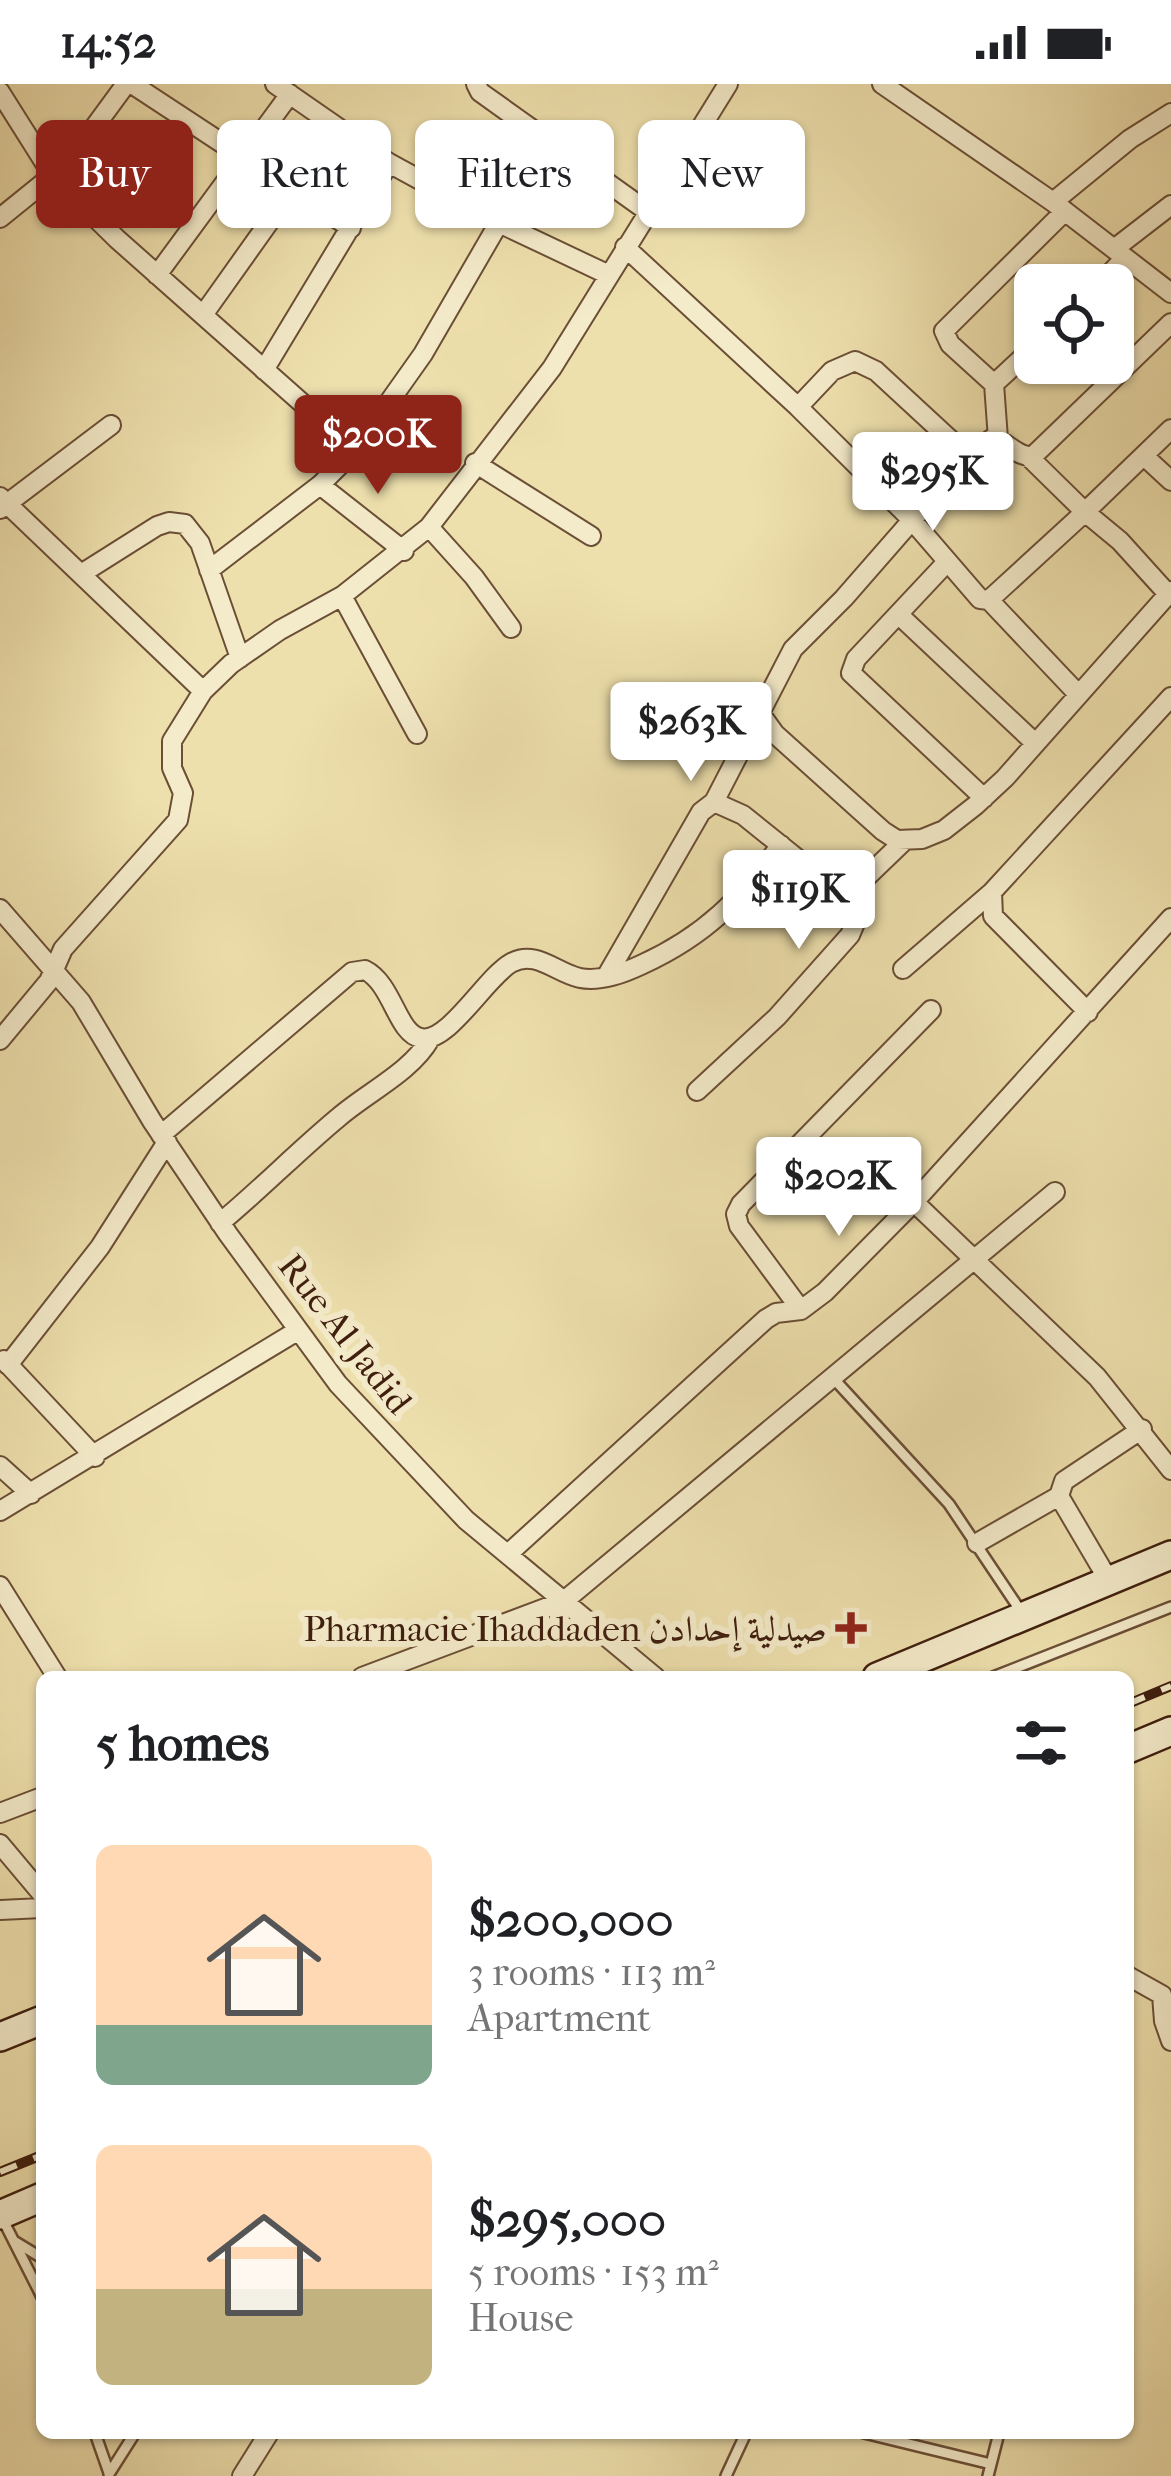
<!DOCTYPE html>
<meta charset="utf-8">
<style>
body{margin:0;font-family:"IM FELL French Canon",Amiri,serif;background:#f6f6f6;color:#202124;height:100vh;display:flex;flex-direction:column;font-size:45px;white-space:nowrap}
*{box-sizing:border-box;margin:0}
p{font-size:39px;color:#757577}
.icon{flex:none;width:66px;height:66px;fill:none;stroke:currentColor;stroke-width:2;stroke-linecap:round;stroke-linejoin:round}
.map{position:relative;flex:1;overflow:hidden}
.drawer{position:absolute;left:36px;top:1587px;width:1098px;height:768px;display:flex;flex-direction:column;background:#fff;border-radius:18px;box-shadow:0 3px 9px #0004}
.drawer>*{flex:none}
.top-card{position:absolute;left:36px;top:36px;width:1101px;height:108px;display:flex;gap:24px}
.fabs{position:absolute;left:1014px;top:180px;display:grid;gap:24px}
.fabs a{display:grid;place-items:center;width:120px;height:120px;border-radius:18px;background:#fff;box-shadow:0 3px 9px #0004;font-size:60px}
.price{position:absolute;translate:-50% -102px;padding:0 27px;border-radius:12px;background:#fff;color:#222;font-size:39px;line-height:78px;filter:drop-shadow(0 3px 6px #0008)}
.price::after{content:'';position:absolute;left:50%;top:72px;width:36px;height:27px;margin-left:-18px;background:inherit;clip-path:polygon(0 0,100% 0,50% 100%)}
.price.on{background:#8f2418;color:#fff}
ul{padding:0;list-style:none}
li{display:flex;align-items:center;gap:36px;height:300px;padding:0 60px}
li span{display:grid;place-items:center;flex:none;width:336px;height:240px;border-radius:18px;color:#555}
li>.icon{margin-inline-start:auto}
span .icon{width:144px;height:144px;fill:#fffc;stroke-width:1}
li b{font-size:51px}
h2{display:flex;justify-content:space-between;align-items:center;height:144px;padding:0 60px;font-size:51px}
.pill{padding:0 42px;border-radius:18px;background:#fff;box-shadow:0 3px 9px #0004;font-size:42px;line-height:108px}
.pill.on{background:#8f2418;color:#fff}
.status{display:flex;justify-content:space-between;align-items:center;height:84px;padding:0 60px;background:#fff;direction:ltr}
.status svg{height:33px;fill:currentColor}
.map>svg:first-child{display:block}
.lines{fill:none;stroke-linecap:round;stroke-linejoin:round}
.lane-casing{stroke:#6b4e36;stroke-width:14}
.street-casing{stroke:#6b4e36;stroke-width:22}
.secondary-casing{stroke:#3f1e0e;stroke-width:32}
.lane{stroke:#f4ebca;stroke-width:9}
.street{stroke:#f4ebca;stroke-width:18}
.secondary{stroke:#f4ebca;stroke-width:27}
.rail-casing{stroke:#3f1e0e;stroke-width:10}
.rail{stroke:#f4ebca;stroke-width:6;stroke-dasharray:18;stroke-linecap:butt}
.poi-dot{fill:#8f2418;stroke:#f4ebca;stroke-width:4.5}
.labels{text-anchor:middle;stroke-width:12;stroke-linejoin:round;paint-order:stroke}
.street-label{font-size:36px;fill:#3f1e0e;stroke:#f4ebca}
.poi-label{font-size:36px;fill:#3f1e0e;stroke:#f4ebca;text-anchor:end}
</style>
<div class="status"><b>14:52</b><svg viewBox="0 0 49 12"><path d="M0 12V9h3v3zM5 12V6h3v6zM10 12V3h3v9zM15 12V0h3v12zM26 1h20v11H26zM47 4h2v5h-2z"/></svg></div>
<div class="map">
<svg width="1171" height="2392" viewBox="0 0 1171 2392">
<rect width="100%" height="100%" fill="#eee0ad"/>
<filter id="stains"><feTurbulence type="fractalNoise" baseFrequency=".00167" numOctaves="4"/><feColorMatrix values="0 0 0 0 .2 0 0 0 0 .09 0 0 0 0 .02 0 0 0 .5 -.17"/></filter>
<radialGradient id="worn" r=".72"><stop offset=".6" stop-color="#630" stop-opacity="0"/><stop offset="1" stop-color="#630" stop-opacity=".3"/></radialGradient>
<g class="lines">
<defs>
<path id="lane" d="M834 1295 949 1420 1022 1529
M993 1593 1171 1523
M3 2136 42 2213
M14 2157 42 2174
M95 2349 109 2389
M864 2349 991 2380
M109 2390 135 2349
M726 2392 746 2349
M988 2392 999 2349"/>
<path id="street" d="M132 0 351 144
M275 0 389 79 499 139 609 191
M476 0 480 8 647 127
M882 0 1053 118 1171 209
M0 8 53 92 117 155 355 366
M1053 118 1130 55 1171 29
M0 134 68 79 126 0
M625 163 798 323 832 287 855 277 876 287 968 372
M1114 165 1171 121
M157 191 290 10
M1099 201 1125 174
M203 231 294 103
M264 286 389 79
M994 300 1035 262
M798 323 911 435 980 515 989 516 1077 609
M998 355 994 300 950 260 944 247 1065 127
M1144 372 1171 397
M1029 373 1085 428 1171 345
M475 379 591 452
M320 401 404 467
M0 413 203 607
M0 425 111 341
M429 443 474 493 511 544
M947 478 856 575 851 589 984 714
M209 486 320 401 355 366 423 270 548 54
M81 490 157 442 169 438 185 440 200 459 240 574
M342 512 417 650
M989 516 1085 428 1120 457 1168 510
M899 531 1035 659
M762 632 775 650 883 747 897 756 922 755 944 746 976 721 1005 694 1171 507
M714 718 793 565 844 514 968 372 993 354C1008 358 1018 374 1033 372L1171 239
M0 825 81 918 152 1037 228 1150 338 1300 466 1436 655 1593
M903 885 992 808
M606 893 701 728 714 718 743 731 849 816
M1088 928 993 832 992 808 1171 613
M0 956 49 897 63 865 178 736 183 709 172 684V657L203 607 231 580 280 546 342 512 429 443 552 284 728 0
M697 1007 777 933 850 851 855 839 849 822 851 808 904 757
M161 1051 352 888 365 886C393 900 397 950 421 954 448 960 486 893 511 879 536 865 556 889 580 894 601 898 624 889 643 880 706 851 739 816 781 761
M914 1118 1097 1293 1171 1386
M220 1139C261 1105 298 1067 339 1033 368 1008 411 988 430 955
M801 1226 739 1142 736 1130 741 1120 931 926
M4 1276 95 1373
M8 1281 100 1163 167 1058
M0 1382 31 1410
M0 1427 297 1247
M977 1459 1059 1412
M508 1470 766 1235 776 1229 801 1226 825 1208 914 1118 1171 834
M1109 1497 1059 1412 1064 1397 1142 1345
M0 1502 57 1593
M362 1593 564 1517 1055 1108
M0 1729 42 1713
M0 1760 42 1810
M0 1826 42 1824
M1128 1892 1162 1911 1164 1937 1171 1957
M242 2392 269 2349"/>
<path id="secondary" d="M877 1593 1171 1471
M1128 1665 1171 1647
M0 1953 42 1936
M0 2131 42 2113"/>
</defs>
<use href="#lane" class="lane-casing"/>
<use href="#street" class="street-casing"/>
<use href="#secondary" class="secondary-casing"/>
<use href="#lane" class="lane"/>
<use href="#street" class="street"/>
<use href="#secondary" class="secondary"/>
<defs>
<path id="rail" d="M1128 1620 1171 1602
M0 2088 42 2071"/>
</defs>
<use href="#rail" class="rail-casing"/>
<use href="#rail" class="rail"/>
</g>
<path class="poi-dot" d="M845 1526h12v12h12v12h-12v12h-12v-12h-12v-12h12z"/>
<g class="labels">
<g class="street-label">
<text transform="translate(346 1249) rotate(52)" y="13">Rue Al Jadid</text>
</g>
<g class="poi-label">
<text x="827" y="1557">Pharmacie Ihaddaden صيدلية إحدادن</text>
</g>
</g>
<rect width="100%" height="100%" filter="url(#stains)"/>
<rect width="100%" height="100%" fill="url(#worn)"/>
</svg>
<div class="fabs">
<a><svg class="icon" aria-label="locate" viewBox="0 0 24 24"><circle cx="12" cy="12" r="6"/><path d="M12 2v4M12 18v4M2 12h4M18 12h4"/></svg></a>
</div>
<b class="price on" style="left:378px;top:413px">$200K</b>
<b class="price" style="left:933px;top:450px">$295K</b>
<b class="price" style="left:691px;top:700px">$263K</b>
<b class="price" style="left:799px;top:868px">$119K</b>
<b class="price" style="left:839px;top:1155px">$202K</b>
<div class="top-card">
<a class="pill on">Buy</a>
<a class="pill">Rent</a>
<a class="pill">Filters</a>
<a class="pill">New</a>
</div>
<section class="drawer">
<h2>5 homes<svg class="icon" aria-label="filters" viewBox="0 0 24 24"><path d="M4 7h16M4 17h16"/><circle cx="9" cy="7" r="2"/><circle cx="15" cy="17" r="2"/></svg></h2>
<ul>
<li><span style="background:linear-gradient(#ffd9b3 75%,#7fa58c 0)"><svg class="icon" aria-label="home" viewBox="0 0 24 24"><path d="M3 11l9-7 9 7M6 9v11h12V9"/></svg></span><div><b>$200,000</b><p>3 rooms · 113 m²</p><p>Apartment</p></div></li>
<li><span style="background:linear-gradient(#ffd9b3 60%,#c2b280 0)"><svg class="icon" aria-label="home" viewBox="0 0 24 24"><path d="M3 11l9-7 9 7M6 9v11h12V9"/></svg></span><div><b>$295,000</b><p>5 rooms · 153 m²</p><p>House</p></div></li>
</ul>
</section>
</div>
